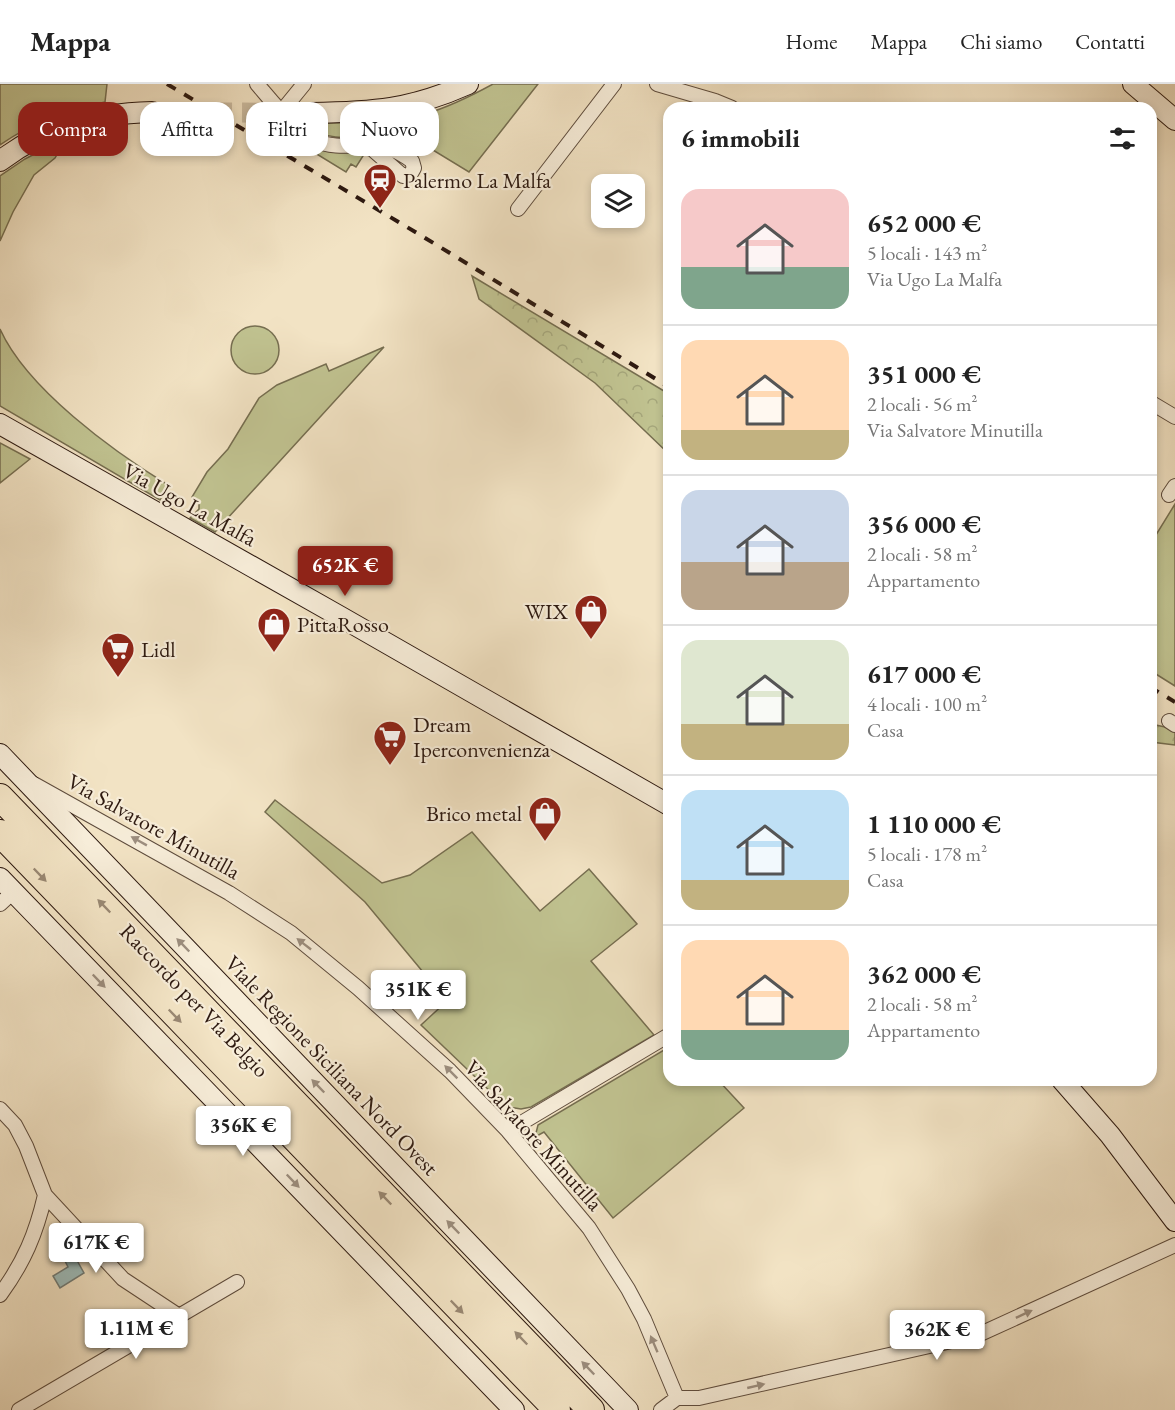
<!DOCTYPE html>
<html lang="it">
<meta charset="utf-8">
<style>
body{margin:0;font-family:"EB Garamond",serif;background:#f2f2f2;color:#222;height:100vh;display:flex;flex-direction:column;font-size:22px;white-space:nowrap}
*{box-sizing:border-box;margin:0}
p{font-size:20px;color:#767676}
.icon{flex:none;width:33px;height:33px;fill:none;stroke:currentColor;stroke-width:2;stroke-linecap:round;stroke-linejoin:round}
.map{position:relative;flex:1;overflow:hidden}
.drawer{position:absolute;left:663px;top:18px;width:494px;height:984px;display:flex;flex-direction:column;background:#fff;border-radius:18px;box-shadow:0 3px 9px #0003}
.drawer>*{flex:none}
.top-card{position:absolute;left:18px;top:18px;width:555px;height:54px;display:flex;gap:12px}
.fabs{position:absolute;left:591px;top:90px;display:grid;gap:12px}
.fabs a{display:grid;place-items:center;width:54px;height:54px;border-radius:12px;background:#fff;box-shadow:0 3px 9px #0003;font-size:30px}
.price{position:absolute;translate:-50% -51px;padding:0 14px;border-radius:6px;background:#fff;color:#222;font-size:20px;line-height:39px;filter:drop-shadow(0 2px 3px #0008)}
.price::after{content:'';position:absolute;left:50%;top:36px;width:18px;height:14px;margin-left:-9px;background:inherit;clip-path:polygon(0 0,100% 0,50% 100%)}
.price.selected{background:#8f2418;color:#fff}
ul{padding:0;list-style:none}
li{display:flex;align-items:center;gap:18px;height:150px;padding:0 18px}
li+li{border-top:2px solid #e0e0e0}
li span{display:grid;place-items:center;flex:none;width:168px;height:120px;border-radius:18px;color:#555}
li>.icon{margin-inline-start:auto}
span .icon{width:72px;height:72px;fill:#fffc;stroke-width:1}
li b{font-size:26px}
h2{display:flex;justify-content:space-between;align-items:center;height:72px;padding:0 18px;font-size:26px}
.chip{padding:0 21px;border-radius:18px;background:#fff;box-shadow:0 3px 9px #0003;font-size:21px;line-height:54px}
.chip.selected{background:#8f2418;color:#fff}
header{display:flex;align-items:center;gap:36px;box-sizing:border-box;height:84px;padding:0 30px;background:#fff;border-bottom:2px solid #e0e0e0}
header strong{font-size:28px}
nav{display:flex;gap:33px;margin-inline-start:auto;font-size:21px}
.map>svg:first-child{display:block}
.green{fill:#c0c290;stroke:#766e50;stroke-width:1.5}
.forest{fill:url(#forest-crowns);stroke:#766e50;stroke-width:1.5}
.water{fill:#9dbdbc;stroke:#707b77;stroke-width:1.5}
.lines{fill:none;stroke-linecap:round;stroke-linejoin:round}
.secondary-tunnel{stroke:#cbbba0;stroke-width:20;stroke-dasharray:20 10;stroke-linecap:butt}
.street-casing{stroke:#5e4c3d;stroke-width:16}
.secondary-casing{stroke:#2d1910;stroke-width:22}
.highway-casing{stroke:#2d1910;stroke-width:28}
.street{stroke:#f7edd9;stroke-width:14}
.secondary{stroke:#f7edd9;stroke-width:20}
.highway{stroke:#f2e3c4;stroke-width:26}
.rail{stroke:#2d1910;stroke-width:4;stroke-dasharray:10 10;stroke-linecap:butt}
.oneway{fill:#9c8e7f}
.oneway2{fill:#998873}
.labels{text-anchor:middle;stroke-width:4.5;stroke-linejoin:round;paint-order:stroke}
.poi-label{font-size:22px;fill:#2d1910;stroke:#f7edd9;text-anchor:start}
.street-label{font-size:22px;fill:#2d1910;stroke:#f7edd9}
</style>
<header>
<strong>Mappa</strong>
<nav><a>Home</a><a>Mappa</a><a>Chi siamo</a><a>Contatti</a></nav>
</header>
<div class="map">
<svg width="1175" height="1326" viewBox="0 0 1175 1326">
<defs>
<pattern id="forest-crowns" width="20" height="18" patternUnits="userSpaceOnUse" patternTransform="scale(1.5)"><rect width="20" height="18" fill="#c0c290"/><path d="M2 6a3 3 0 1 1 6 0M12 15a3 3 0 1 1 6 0" fill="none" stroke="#a5a67b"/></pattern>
</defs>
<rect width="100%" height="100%" fill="#f2e3c4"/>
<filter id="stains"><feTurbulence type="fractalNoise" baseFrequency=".00333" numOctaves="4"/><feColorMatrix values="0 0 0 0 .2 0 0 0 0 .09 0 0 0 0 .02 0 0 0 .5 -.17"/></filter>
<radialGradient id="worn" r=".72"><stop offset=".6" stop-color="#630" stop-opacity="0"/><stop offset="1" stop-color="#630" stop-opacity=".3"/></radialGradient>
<path class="green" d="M0 0H107L105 18C66 26 33 38 0 61Z
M493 0H538L469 88 410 52 403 50C367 46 336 66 304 39 344 38 386 41 425 30 449 23 471 12 493 0Z
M67 53 55 74 34 91 13 128 0 157V92L25 75Z
M319 63 361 68 363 72 356 83 351 80 346 88 315 69Z
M231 266a24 24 0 1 1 48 0a24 24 0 1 1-48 0Z
M0 245C27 305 113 367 168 401L160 416 0 322Z
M384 263 215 448 190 434 199 425V418L192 413 207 388 228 365 259 314 277 301 326 280 329 287Z
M0 359 30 375 0 399Z
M1175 420V602L1151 587V459Z
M275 716 382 799 410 791 472 748 540 827 589 785 637 840 591 877 654 951 531 1023 521 1025 509 1023 493 1010 421 941 447 917 365 818 265 728Z
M669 963V996H718L744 1024 613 1134 544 1048 535 1053 538 1041Z"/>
<path class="forest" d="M472 192 669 310V370L595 299 479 215Z
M1151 640 1165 643 1175 648V661L1151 658Z"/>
<path class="water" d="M74 1171 84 1189 60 1204 53 1192 68 1183 65 1177Z"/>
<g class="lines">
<path class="secondary-tunnel" d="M152 28 311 29"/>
<defs>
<path id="street" d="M257 0C270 15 296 48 313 56 334 65 352 61 373 61 386 61 402 70 412 77L414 84 410 91 403 92 372 65 364 63
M657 0 715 17 732 24
M282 27 304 0
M518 125 614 0
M1150 318 1175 333
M1169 411 1175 402
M1169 637 1175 641
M34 700 229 809 291 849 358 904 450 987 508 1047 589 1144 628 1205 644 1235 677 1314
M0 820 13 808
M0 1025 15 1041 26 1062 45 1111 123 1195 179 1232
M508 1047 669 951
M0 1211C24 1178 36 1150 45 1111
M19 1326 237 1198
M661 1326 677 1314H699L978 1251 1175 1161"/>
<path id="secondary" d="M1133 0 1175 36
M311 29C373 28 410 26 468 0
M0 77C48 41 92 30 152 28
M0 340 341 533 669 721
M0 670 628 1326
M0 794 514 1326
M1062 996 1110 1051 1175 1137"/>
<path id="highway" d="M0 713 591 1326
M0 749 557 1326"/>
</defs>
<use href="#street" class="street-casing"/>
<use href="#secondary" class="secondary-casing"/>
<use href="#highway" class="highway-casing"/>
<use href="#street" class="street"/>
<use href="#secondary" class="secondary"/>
<use href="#highway" class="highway"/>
<path class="rail" d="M167 0 417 149 669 303
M1150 603 1175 618"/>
</g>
<defs><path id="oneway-solid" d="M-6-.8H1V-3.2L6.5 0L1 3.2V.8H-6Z" transform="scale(1.5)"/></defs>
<g class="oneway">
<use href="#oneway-solid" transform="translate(139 757) rotate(-151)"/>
<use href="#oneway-solid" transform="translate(304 860) rotate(-142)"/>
<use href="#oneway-solid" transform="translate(183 861) rotate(-134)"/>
<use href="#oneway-solid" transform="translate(99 897) rotate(46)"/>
<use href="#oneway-solid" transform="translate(451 988) rotate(-135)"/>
<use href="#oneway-solid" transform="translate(318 1002) rotate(-134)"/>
<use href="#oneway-solid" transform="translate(293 1097) rotate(46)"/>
<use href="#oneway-solid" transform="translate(453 1143) rotate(-134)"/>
<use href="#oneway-solid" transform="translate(1024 1230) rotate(-25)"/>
<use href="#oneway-solid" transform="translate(654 1260) rotate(-113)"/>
<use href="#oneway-solid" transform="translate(588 1284) rotate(-134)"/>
<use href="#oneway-solid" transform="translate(756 1302) rotate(-13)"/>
</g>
<g class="oneway2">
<use href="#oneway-solid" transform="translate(40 791) rotate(46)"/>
<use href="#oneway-solid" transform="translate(104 822) rotate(-134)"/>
<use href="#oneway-solid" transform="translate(175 932) rotate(46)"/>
<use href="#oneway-solid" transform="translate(385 1114) rotate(-134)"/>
<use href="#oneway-solid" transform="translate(457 1223) rotate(46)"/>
<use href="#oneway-solid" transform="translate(521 1254) rotate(-134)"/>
</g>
<defs>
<symbol id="station-pin" viewBox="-11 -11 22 30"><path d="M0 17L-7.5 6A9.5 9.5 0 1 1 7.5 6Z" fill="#8f2418" stroke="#f7edd9"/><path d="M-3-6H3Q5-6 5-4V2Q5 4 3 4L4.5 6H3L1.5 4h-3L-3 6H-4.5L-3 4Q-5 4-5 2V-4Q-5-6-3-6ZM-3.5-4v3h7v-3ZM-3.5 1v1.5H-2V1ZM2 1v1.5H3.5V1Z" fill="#fff"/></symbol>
<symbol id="shop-pin" viewBox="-11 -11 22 30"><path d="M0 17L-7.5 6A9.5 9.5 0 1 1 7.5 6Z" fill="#8f2418" stroke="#f7edd9"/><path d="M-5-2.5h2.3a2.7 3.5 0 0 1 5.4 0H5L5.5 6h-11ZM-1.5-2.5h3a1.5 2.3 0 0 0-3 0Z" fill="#fff"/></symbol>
<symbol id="supermarket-pin" viewBox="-11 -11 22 30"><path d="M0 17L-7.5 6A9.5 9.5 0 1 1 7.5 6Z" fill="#8f2418" stroke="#f7edd9"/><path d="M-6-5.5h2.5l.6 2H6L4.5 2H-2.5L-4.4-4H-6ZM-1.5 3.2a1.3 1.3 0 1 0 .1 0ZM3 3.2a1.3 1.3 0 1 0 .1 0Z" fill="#fff"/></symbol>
</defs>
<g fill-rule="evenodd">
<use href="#station-pin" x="361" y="77" width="38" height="52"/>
<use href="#shop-pin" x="572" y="508" width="38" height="52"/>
<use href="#shop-pin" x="255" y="521" width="38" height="52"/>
<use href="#supermarket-pin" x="99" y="546" width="38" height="52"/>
<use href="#supermarket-pin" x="371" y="634" width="38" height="52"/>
<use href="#shop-pin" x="526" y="710" width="38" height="52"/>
</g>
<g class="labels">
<g class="poi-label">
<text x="403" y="104">Palermo La Malfa</text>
<text x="568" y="535" text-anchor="end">WIX</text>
<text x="297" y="548">PittaRosso</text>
<text x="141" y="573">Lidl</text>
<text x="413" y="648">Dream<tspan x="413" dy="25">Iperconvenienza</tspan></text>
<text x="522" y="737" text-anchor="end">Brico metal</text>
</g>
<g class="street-label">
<text transform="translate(190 420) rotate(29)" y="8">Via Ugo La Malfa</text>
<text transform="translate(154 742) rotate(29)" y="8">Via Salvatore Minutilla</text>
<text transform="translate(195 916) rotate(46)" y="8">Raccordo per Via Belgio</text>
<text transform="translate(332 981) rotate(46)" y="8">Viale Regione Siciliana Nord Ovest</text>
<text transform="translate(534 1051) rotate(48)" y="8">Via Salvatore Minutilla</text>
</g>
</g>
<rect width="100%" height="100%" filter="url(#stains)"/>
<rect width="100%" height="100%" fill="url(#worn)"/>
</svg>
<div class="fabs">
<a><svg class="icon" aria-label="layers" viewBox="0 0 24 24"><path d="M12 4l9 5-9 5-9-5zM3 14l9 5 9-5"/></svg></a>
</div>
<b class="price selected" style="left:345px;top:513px">652K €</b>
<b class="price" style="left:418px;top:937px">351K €</b>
<b class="price" style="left:243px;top:1073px">356K €</b>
<b class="price" style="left:96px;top:1190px">617K €</b>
<b class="price" style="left:136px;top:1276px">1.11M €</b>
<b class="price" style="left:937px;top:1277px">362K €</b>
<div class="top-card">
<a class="chip selected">Compra</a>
<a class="chip">Affitta</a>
<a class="chip">Filtri</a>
<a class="chip">Nuovo</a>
</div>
<section class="drawer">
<h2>6 immobili<svg class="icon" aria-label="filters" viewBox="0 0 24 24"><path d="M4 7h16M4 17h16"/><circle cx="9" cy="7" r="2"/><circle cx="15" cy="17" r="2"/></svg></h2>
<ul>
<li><span style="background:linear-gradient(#f6c9c9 65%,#7fa58c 0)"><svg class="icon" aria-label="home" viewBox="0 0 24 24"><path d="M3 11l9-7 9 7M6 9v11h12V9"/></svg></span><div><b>652 000 €</b><p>5 locali · 143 m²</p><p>Via Ugo La Malfa</p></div></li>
<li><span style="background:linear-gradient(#ffd9b3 75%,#c2b280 0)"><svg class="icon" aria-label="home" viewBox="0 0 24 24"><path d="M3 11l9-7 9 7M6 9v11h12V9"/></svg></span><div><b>351 000 €</b><p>2 locali · 56 m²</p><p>Via Salvatore Minutilla</p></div></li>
<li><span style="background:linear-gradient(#c9d6e8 60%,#b9a48a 0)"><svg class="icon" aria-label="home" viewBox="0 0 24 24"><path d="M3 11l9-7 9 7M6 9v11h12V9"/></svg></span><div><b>356 000 €</b><p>2 locali · 58 m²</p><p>Appartamento</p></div></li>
<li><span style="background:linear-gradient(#dfe7d0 70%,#c2b280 0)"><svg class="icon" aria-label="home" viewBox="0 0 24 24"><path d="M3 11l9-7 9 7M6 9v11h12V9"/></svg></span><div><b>617 000 €</b><p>4 locali · 100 m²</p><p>Casa</p></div></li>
<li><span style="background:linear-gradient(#bfe0f5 75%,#c2b280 0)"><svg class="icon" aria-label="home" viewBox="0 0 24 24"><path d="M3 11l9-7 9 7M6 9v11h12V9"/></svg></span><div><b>1 110 000 €</b><p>5 locali · 178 m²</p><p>Casa</p></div></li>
<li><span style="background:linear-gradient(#ffd9b3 75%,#7fa58c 0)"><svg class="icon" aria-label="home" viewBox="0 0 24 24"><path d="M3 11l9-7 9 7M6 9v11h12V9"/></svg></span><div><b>362 000 €</b><p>2 locali · 58 m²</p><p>Appartamento</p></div></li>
</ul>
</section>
</div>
